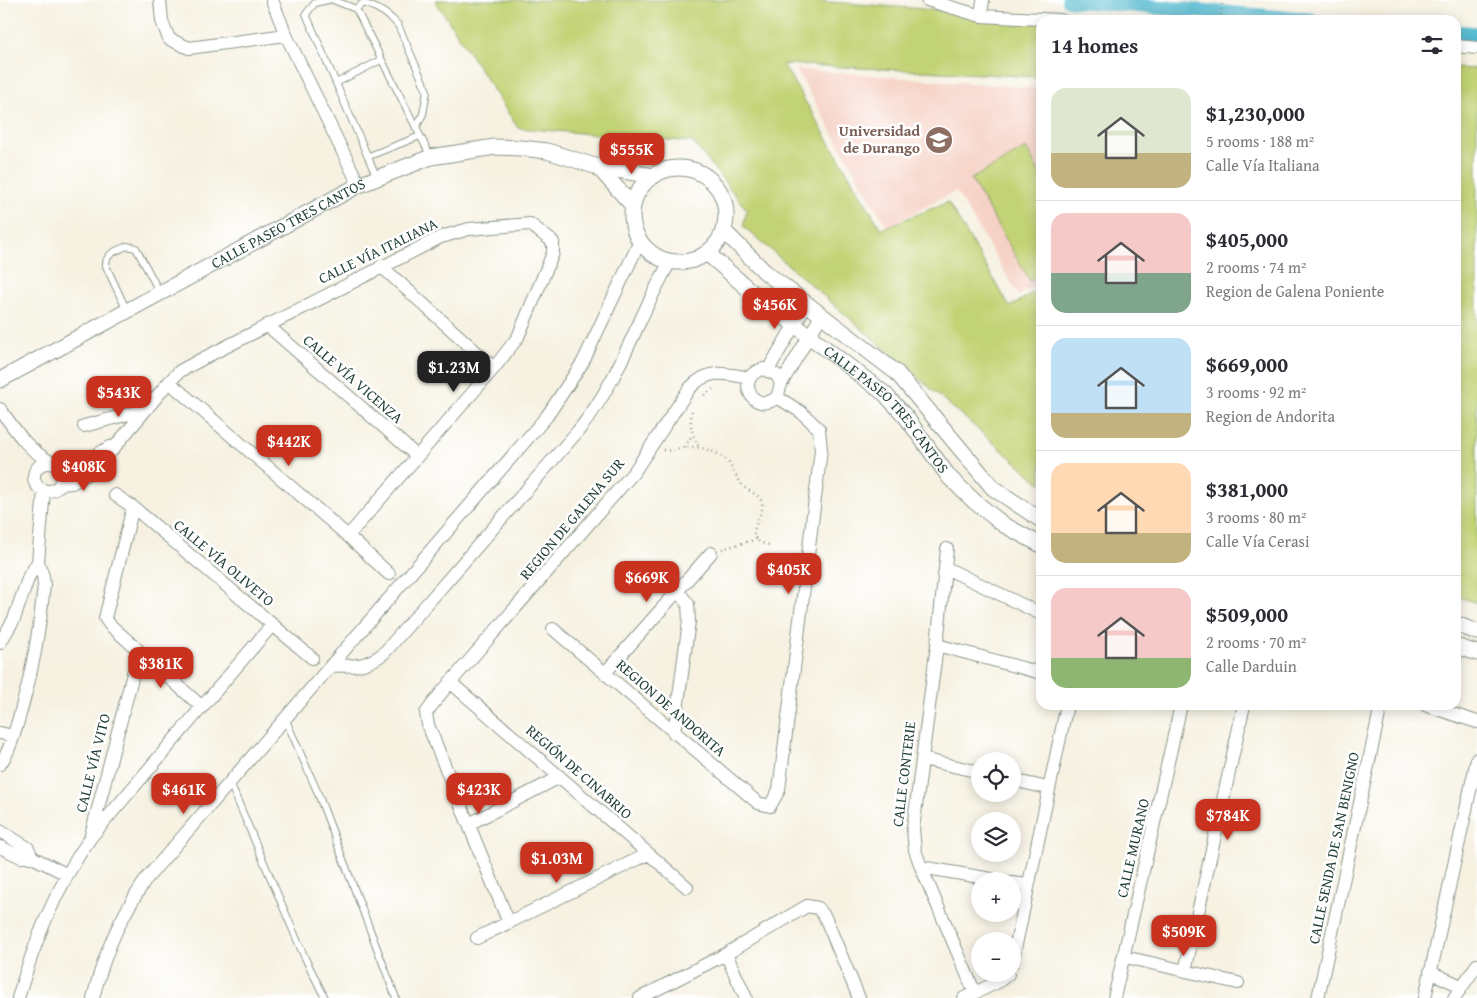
<!DOCTYPE html>
<meta charset="utf-8">
<style>
body{margin:0;font-family:"Gentium Book Plus",serif;background:#f2f2f3;color:#2b2b33;height:100vh;display:flex;flex-direction:column;font-size:19px;white-space:nowrap}
*{box-sizing:border-box;margin:0}
p{font-size:16px;color:#7c7c81}
.icon{flex:none;width:28px;height:28px;fill:none;stroke:currentColor;stroke-width:2;stroke-linecap:round;stroke-linejoin:round}
.map{position:relative;flex:1;overflow:hidden}
.sheet{position:absolute;left:1036px;top:15px;width:425px;height:695px;display:flex;flex-direction:column;background:#fff;border-radius:15px;box-shadow:0 2px 12px #0003}
.sheet>*{flex:none}
.tools{position:absolute;left:971px;top:752px;display:grid;gap:10px}
.tools a{display:grid;place-items:center;width:50px;height:50px;border-radius:50%;background:#fff;box-shadow:0 2px 12px #0003;font-size:25px}
.price{position:absolute;translate:-50% -42px;padding:0 11px;border-radius:10px;background:#c8321e;color:#fff;font-size:16px;line-height:32px;filter:drop-shadow(0 1px 2px #0008)}
.price::after{content:'';position:absolute;left:50%;top:30px;width:15px;height:11px;margin-left:-8px;background:inherit;clip-path:polygon(0 0,100% 0,50% 100%)}
.price.selected{background:#222;color:#fff}
ul{padding:0;list-style:none}
li{display:flex;align-items:center;gap:15px;height:125px;padding:0 15px}
li+li{border-top:1px solid #e1e1e2}
li span{display:grid;place-items:center;flex:none;width:140px;height:100px;border-radius:15px;color:#555}
li>.icon{margin-inline-start:auto}
span .icon{width:60px;height:60px;fill:#fffc;stroke-width:1}
li b{font-size:21px}
h2{display:flex;justify-content:space-between;align-items:center;height:60px;padding:0 15px;font-size:21px}
.map>svg:first-child{display:block}
.built{fill:#f6d1c5}
.green{fill:#c2d375;stroke:#708854}
.lines{fill:none;stroke-linecap:round;stroke-linejoin:round}
.canal{stroke:#50b7ce;stroke-width:15}
.service-casing{stroke:#8a978a;stroke-width:8}
.minor-casing{stroke:#8a978a;stroke-width:14}
.tertiary-casing{stroke:#8a978a;stroke-width:17}
.path{stroke:#8a978a;stroke-width:2.5;stroke-dasharray:1 4;stroke-linecap:butt}
.service{stroke:#fff;stroke-width:6}
.minor{stroke:#fff;stroke-width:12}
.tertiary{stroke:#fff;stroke-width:15}
.labels{text-anchor:middle;stroke-width:5;stroke-linejoin:round;paint-order:stroke}
.education-label{font-size:15px;font-weight:bold;fill:#785e54;stroke:#fff;text-anchor:end}
.street-label{font-size:15px;fill:#1f3d34;stroke:#fff}
</style>
<div class="map">
<svg width="1477" height="998" viewBox="0 0 1477 998">
<rect width="100%" height="100%" fill="#fff"/>
<filter id="ink" filterUnits="userSpaceOnUse"><feTurbulence type="fractalNoise" baseFrequency=".02" numOctaves="2"/><feDisplacementMap in="SourceGraphic" scale="10" xChannelSelector="R" yChannelSelector="G"/><feConvolveMatrix kernelMatrix="1 2 1 2 8 2 1 2 1" color-interpolation-filters="sRGB"/></filter>
<filter id="wash" filterUnits="userSpaceOnUse"><feTurbulence type="fractalNoise" baseFrequency=".0096" numOctaves="4" result="noise"/><feDisplacementMap in="SourceGraphic" scale="20" xChannelSelector="R" yChannelSelector="G"/><feGaussianBlur stdDeviation="1.12" result="paint"/><feColorMatrix in="noise" values="0 0 0 0 0 0 0 0 0 0 0 0 0 0 0 0 0 1.4 0 .05"/><feComposite in="paint" operator="in"/></filter>
<g filter="url(#wash)">
<rect width="100%" height="100%" fill="#f6f1e1"/>
<path class="built" d="M796 69 1041 89V281L1019 296 956 191 887 227Z"/>
<path class="green" d="M435 0H803L1070 20H1041V77L783 64 881 229 948 202 1010 307 1041 288V484L743 226 747 210 693 142 518 128Z
M1456 68 1477 69V603L1456 596Z
M1026 148 1041 175V275L1030 281 971 179Z"/>
<g class="lines">
<path class="canal" d="M1069 0 1311 20
M1456 32 1477 34"/>
</g>
</g>
<g filter="url(#ink)">
<g class="lines">
<defs>
<path id="service" d="M328 0 315 3 306 14 377 178
M333 0 356 9
M336 83 381 60
M416 128 423 114 427 91 398 25C389 14 376 7 363 3L356 9 431 157
M369 156 420 136
M127 311 106 266C105 253 117 251 127 246L136 248 160 293
M285 718 317 791 396 998
M230 783 304 956 325 998"/>
<path id="minor" d="M160 0 162 21 169 39 189 48 286 35
M272 0 286 35 359 185
M927 0 981 16 1061 20
M981 16 983 0
M1456 46 1477 48
M381 266 494 368
M267 325 417 456
M768 370 806 305
M169 382 348 536 389 574
M781 384 777 375 763 369C733 377 754 417 777 397L781 384 821 316
M0 409C16 431 28 451 53 463
M84 426 144 410
M34 477a14 14 0 1 1 28 0a14 14 0 1 1-28 0Z
M61 469 69 470 110 447
M61 484 72 483 97 468 169 382 180 371 202 359 441 237 469 229 530 224 553 242V253L518 337 494 368 348 536
M115 495 133 507 312 658
M133 507 105 618 110 625 202 707
M947 549 937 645 913 829 915 850 921 867 975 993
M946 568 1041 614
M553 629 758 803 770 806 779 790 821 450 819 429 801 412 777 397
M0 643 14 619 29 576 38 562
M937 645 1041 673
M331 665C353 667 366 667 384 653L578 431C620 380 637 318 670 262
M605 673 711 553
M450 682 687 887
M1425 705 1477 722
M0 733 13 736
M674 733 689 621 688 604 677 590
M922 759 980 772
M0 764C10 751 14 734 19 718 32 674 40 631 44 585L43 576 38 562 44 490
M1012 780 1048 788
M469 824 560 777
M0 831 28 848 32 857
M91 835 139 651
M0 847 21 857H32L66 874
M921 867 1003 881
M1012 883 1027 885
M509 923 428 725 426 713 442 692 634 472 689 389C708 368 725 373 749 378
M477 938 648 854
M726 954 746 998
M1125 957 1238 983
M1012 963 1067 705
M1185 971 1244 705
M1430 972 1461 986
M18 998C35 940 56 887 91 837L272 625
M93 998C105 951 120 917 147 878L547 416 583 362 640 241
M640 998 726 954 807 906 818 908 825 917 859 998
M964 998 998 982 1008 974
M1114 998 1181 705
M1318 998 1381 705
M1425 998 1477 759
M1454 998 1477 965"/>
<g id="tertiary">
<path d="M598 167 633 206"/>
<circle cx="679" cy="215" r="47"/>
<path d="M723 230 765 272 897 373 993 488 1041 520"/>
<path id="s1" d="M707 253 753 293 885 394 906 417 949 477 975 502 1004 525 1041 545"/>
<path id="s2" d="M0 380 359 185 431 157 495 147 521 148 547 151 598 167 654 176"/>
<path d="M1456 624 1477 632"/>
<path d="M1456 646 1477 653"/>
</g>
</defs>
<use href="#service" class="service-casing"/>
<use href="#minor" class="minor-casing"/>
<use href="#tertiary" class="tertiary-casing"/>
<path class="path" d="M1220 20 1223 0
M704 395 715 387
M692 411C689 425 692 435 699 447
M685 447 692 435
M663 450C671 452 678 447 686 447 700 446 723 452 730 465 734 471 737 479 742 485 748 492 758 493 762 502 767 515 736 540 770 545
M722 549 757 539"/>
<use href="#service" class="service"/>
<use href="#minor" class="minor"/>
<use href="#tertiary" class="tertiary"/>
</g>
</g>
<defs>
<symbol id="university-disc" viewBox="-11 -11 22 22"><circle r="9.5" fill="#8d6e63" stroke="#fff"/><path d="M0-5L7-2L0 1L-7-2ZM-4 1L0 2.5L4 1V4Q0 6-4 4Z" fill="#fff"/></symbol>
</defs>
<g fill-rule="evenodd">
<use href="#university-disc" x="923" y="124" width="32" height="32"/>
</g>
<g class="labels">
<g class="education-label">
<text x="920" y="136">Universidad<tspan x="920" dy="17">de Durango</tspan></text>
</g>
<g class="street-label">
<text dy="5" stroke="none"><textPath href="#s2" startOffset="328">CALLE PASEO TRES CANTOS</textPath></text>
<text transform="translate(378 251) rotate(-26)" y="5">CALLE VÍA ITALIANA</text>
<text transform="translate(353 379) rotate(41)" y="5">CALLE VÍA VICENZA</text>
<text dy="5" stroke="none"><textPath href="#s1" startOffset="239">CALLE PASEO TRES CANTOS</textPath></text>
<text transform="translate(572 519) rotate(-50)" y="5">REGION DE GALENA SUR</text>
<text transform="translate(224 563) rotate(40)" y="5">CALLE VÍA OLIVETO</text>
<text transform="translate(671 708) rotate(41)" y="5">REGION DE ANDORITA</text>
<text transform="translate(93 763) rotate(-76)" y="5">CALLE VÍA VITO</text>
<text transform="translate(579 772) rotate(41)" y="5">REGIÓN DE CINABRIO</text>
<text transform="translate(904 774) rotate(-83)" y="5">CALLE CONTERIE</text>
<text transform="translate(1133 848) rotate(-77)" y="5">CALLE MURANO</text>
<text transform="translate(1334 848) rotate(-78)" y="5">CALLE SENDA DE SAN BENIGNO</text>
</g>
</g>
</svg>
<div class="tools">
<a><svg class="icon" aria-label="locate" viewBox="0 0 24 24"><circle cx="12" cy="12" r="6"/><path d="M12 2v4M12 18v4M2 12h4M18 12h4"/></svg></a>
<a><svg class="icon" aria-label="layers" viewBox="0 0 24 24"><path d="M12 4l9 5-9 5-9-5zM3 14l9 5 9-5"/></svg></a>
<a>+</a>
<a>−</a>
</div>
<b class="price" style="left:632px;top:175px">$555K</b>
<b class="price" style="left:775px;top:330px">$456K</b>
<b class="price selected" style="left:454px;top:393px">$1.23M</b>
<b class="price" style="left:119px;top:418px">$543K</b>
<b class="price" style="left:289px;top:467px">$442K</b>
<b class="price" style="left:84px;top:492px">$408K</b>
<b class="price" style="left:789px;top:595px">$405K</b>
<b class="price" style="left:647px;top:603px">$669K</b>
<b class="price" style="left:161px;top:689px">$381K</b>
<b class="price" style="left:184px;top:815px">$461K</b>
<b class="price" style="left:479px;top:815px">$423K</b>
<b class="price" style="left:1228px;top:841px">$784K</b>
<b class="price" style="left:557px;top:884px">$1.03M</b>
<b class="price" style="left:1184px;top:957px">$509K</b>
<section class="sheet">
<h2>14 homes<svg class="icon" aria-label="filters" viewBox="0 0 24 24"><path d="M4 7h16M4 17h16"/><circle cx="9" cy="7" r="2"/><circle cx="15" cy="17" r="2"/></svg></h2>
<ul>
<li><span style="background:linear-gradient(#dfe7d0 65%,#c2b280 0)"><svg class="icon" aria-label="home" viewBox="0 0 24 24"><path d="M3 11l9-7 9 7M6 9v11h12V9"/></svg></span><div><b>$1,230,000</b><p>5 rooms · 188 m²</p><p>Calle Vía Italiana</p></div></li>
<li><span style="background:linear-gradient(#f6c9c9 60%,#7fa58c 0)"><svg class="icon" aria-label="home" viewBox="0 0 24 24"><path d="M3 11l9-7 9 7M6 9v11h12V9"/></svg></span><div><b>$405,000</b><p>2 rooms · 74 m²</p><p>Region de Galena Poniente</p></div></li>
<li><span style="background:linear-gradient(#bfe0f5 75%,#c2b280 0)"><svg class="icon" aria-label="home" viewBox="0 0 24 24"><path d="M3 11l9-7 9 7M6 9v11h12V9"/></svg></span><div><b>$669,000</b><p>3 rooms · 92 m²</p><p>Region de Andorita</p></div></li>
<li><span style="background:linear-gradient(#ffd9b3 70%,#c2b280 0)"><svg class="icon" aria-label="home" viewBox="0 0 24 24"><path d="M3 11l9-7 9 7M6 9v11h12V9"/></svg></span><div><b>$381,000</b><p>3 rooms · 80 m²</p><p>Calle Vía Cerasi</p></div></li>
<li><span style="background:linear-gradient(#f6c9c9 70%,#8fb573 0)"><svg class="icon" aria-label="home" viewBox="0 0 24 24"><path d="M3 11l9-7 9 7M6 9v11h12V9"/></svg></span><div><b>$509,000</b><p>2 rooms · 70 m²</p><p>Calle Darduin</p></div></li>
</ul>
</section>
</div>
